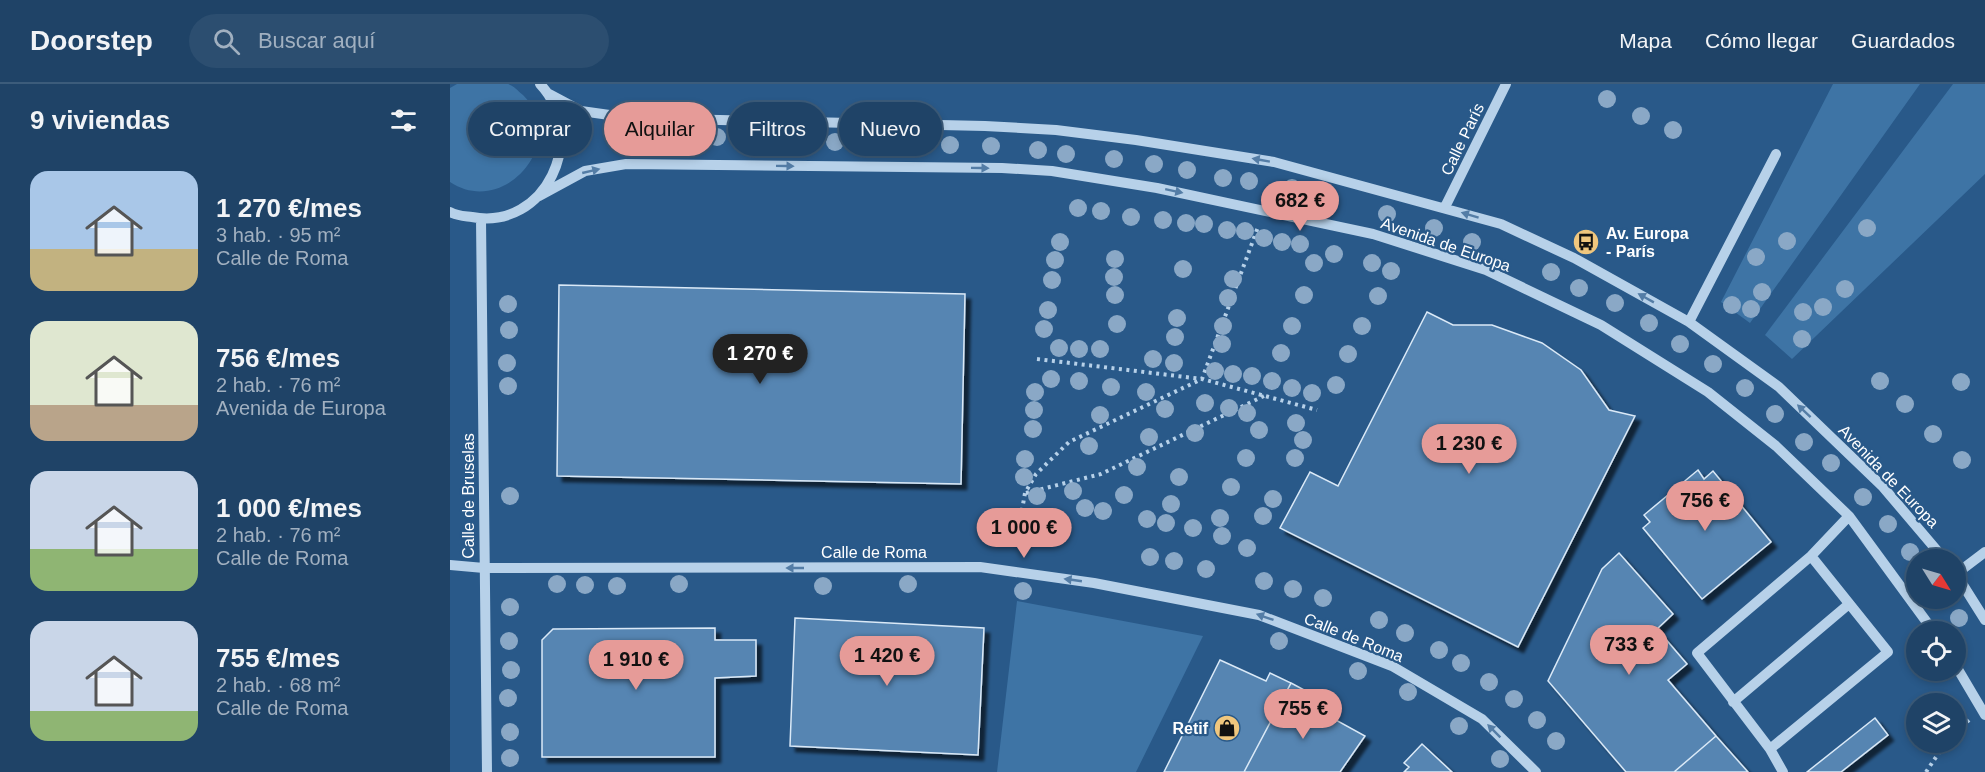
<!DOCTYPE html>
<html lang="es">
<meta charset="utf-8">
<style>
body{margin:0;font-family:Arial,sans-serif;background:#2c4e70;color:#f1f3f6;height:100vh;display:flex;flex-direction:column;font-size:22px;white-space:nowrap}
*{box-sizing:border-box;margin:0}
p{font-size:20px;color:#a1b0c0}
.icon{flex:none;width:33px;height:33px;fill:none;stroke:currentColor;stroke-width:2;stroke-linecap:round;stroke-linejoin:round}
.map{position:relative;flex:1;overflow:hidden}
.details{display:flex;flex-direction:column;background:#1f4367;width:450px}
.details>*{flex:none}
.top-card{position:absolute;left:18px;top:18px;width:570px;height:54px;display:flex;gap:12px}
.needle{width:39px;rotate:127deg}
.controls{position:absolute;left:1456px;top:465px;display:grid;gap:12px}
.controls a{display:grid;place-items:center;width:60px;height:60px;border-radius:50%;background:#1f4367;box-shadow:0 3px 9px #0003,0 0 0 2px #3c5c7b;font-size:30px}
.price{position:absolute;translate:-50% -51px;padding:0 14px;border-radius:21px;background:#e69b98;color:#111;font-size:20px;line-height:39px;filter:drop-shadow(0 2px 3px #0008)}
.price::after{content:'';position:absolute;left:50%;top:36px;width:18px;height:14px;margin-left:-9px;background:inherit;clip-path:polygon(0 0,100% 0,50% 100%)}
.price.current{background:#222;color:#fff}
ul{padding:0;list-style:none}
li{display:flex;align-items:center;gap:18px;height:150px;padding:0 30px}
li span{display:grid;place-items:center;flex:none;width:168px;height:120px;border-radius:18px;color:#555}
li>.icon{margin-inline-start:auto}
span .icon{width:72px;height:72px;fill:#fffc;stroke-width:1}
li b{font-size:26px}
h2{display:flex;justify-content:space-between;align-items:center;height:72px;padding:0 30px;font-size:26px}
.chip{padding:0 21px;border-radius:27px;background:#1f4367;box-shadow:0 3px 9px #0003,0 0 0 2px #3c5c7b;font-size:21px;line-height:54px}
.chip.current{background:#e69b98;color:#111}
header{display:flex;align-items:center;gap:36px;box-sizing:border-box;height:84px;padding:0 30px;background:#1f4367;border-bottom:2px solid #3c5c7b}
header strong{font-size:28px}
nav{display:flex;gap:33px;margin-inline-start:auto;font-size:21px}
.search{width:420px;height:54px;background:#2c4e70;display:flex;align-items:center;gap:15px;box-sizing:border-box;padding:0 21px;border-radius:33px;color:#a1b0c0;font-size:22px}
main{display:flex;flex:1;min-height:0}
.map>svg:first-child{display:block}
.green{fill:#3e74a5}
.building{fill:#5685b2;stroke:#dae9f7;stroke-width:1.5;filter:url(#shadow)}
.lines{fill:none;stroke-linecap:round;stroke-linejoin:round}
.path{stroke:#b7d1e9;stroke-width:4;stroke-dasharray:3 4.5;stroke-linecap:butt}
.minor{stroke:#b7d1e9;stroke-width:10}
.tree{fill:#8aa8c6}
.oneway{fill:#547da6}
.labels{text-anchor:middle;stroke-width:4.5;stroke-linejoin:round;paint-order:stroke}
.street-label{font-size:16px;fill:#fff;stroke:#295989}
.poi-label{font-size:16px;font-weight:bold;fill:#fff;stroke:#295989;text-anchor:start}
</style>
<header>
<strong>Doorstep</strong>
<div class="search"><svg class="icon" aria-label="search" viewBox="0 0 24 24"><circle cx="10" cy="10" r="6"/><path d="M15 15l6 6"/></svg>Buscar aquí</div>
<nav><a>Mapa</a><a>Cómo llegar</a><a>Guardados</a></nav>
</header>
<main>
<section class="details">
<h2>9 viviendas<svg class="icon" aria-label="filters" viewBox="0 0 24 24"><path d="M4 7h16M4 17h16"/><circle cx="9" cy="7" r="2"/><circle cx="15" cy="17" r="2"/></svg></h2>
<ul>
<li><span style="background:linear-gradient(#a9c7e8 65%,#c2b280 0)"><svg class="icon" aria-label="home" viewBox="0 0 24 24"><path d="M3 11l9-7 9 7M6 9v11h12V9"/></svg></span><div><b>1 270 €/mes</b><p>3 hab. · 95 m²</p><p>Calle de Roma</p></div></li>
<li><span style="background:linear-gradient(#dfe7d0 70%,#b9a48a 0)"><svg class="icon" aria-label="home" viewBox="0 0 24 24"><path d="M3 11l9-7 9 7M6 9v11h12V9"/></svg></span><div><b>756 €/mes</b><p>2 hab. · 76 m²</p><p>Avenida de Europa</p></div></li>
<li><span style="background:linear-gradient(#c9d6e8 65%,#8fb573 0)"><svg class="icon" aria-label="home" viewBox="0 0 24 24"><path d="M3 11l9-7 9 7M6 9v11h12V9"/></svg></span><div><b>1 000 €/mes</b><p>2 hab. · 76 m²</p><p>Calle de Roma</p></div></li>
<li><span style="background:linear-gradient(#c9d6e8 75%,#8fb573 0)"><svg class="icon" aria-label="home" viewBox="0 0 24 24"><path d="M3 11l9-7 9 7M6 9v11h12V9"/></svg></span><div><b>755 €/mes</b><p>2 hab. · 68 m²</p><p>Calle de Roma</p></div></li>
</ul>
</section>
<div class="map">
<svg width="1535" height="688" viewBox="0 0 1535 688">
<defs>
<filter id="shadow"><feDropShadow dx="5.5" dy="5.5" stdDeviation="1.5" flood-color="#0009"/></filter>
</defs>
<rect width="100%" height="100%" fill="#295989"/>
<path class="green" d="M7 0C22 0 43 0 58 0 64 2 68 7 73 11 120 58 54 134 0 98V4Z
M1383 0H1470L1300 239 1271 218Z
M1503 0H1535V90L1342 275 1315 251Z
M567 517 753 552 686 688H547Z"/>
<path class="building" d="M109 201 515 210 511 400 107 392Z
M977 228 1003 241H1042L1092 259 1131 286 1159 326 1185 332 1068 563 830 444 860 388 888 402Z
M1248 386 1254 395 1263 387 1321 458 1252 515 1193 444 1200 438 1194 431Z
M1169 469 1223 530 1207 545 1237 580 1218 596 1266 652 1224 688H1176L1098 597 1152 485Z
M345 534 534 544 528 671 340 662Z
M265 544V556H306V592L265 594V673H92V556L103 545Z
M770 576 816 597 820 589 841 599 794 688H714Z
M841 599 858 608 853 618 915 652 890 688H794Z
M1425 634 1438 651 1391 688H1357Z
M1266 652 1298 688H1224Z
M972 660 1002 688H954L959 683 954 679Z"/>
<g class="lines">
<path class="path" d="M587 275 752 295 867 326
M576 409 651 390 816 311
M535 444 536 432
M568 449 575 409 586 390 619 358 752 295 808 143
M1506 648 1519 636
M1476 688 1496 658"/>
<path class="minor" d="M99 10 131 27 181 34 535 42 606 46 686 56 824 78 1051 140 1124 174 1239 238 1329 303 1433 403 1495 476
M89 112 135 87 176 80 552 84 602 87 707 104 923 150 1036 186 1151 241 1258 308 1326 362 1399 432 1484 548
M995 123 1056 0
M0 128C7 132 15 132 22 133 96 147 139 52 90 0
M31 135 37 688
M1239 238 1326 70
M1361 472 1438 568 1320 665 1247 569 1361 472 1399 432
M0 481 34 484 530 483 644 499 809 531 942 582 1032 635 1086 688
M1506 490 1535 536
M1506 490 1535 468
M1506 582 1535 631
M1283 618 1399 520
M1320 665 1333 688"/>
</g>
<g class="tree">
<circle cx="1157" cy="15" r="9"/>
<circle cx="1191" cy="32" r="9"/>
<circle cx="1223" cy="46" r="9"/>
<circle cx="194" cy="53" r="9"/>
<circle cx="267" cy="53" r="9"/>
<circle cx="303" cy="54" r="9"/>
<circle cx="229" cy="55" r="9"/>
<circle cx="343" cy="55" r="9"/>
<circle cx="385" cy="58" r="9"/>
<circle cx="420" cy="58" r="9"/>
<circle cx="463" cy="60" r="9"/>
<circle cx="500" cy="61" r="9"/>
<circle cx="541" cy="62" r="9"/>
<circle cx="588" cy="66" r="9"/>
<circle cx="616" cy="70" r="9"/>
<circle cx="664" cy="75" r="9"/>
<circle cx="704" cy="80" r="9"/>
<circle cx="737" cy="86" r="9"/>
<circle cx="773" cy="94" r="9"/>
<circle cx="799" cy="97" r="9"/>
<circle cx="842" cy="104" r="9"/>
<circle cx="880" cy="114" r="9"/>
<circle cx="628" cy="124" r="9"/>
<circle cx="651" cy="127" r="9"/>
<circle cx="937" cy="130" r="9"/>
<circle cx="681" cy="133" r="9"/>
<circle cx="713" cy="136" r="9"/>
<circle cx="736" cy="139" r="9"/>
<circle cx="754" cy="140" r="9"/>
<circle cx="984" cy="144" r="9"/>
<circle cx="1417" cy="144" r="9"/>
<circle cx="777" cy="146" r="9"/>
<circle cx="795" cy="147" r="9"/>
<circle cx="814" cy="154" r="9"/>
<circle cx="1337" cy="157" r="9"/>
<circle cx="610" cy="158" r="9"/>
<circle cx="832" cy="158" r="9"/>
<circle cx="1022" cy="158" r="9"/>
<circle cx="850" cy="160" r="9"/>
<circle cx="884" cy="170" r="9"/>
<circle cx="1306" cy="173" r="9"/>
<circle cx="665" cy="175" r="9"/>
<circle cx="605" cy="176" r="9"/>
<circle cx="864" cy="179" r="9"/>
<circle cx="922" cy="179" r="9"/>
<circle cx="733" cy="185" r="9"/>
<circle cx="941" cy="187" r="9"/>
<circle cx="1101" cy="188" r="9"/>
<circle cx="664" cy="193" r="9"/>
<circle cx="783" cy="195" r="9"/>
<circle cx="602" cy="196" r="9"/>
<circle cx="1129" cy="204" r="9"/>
<circle cx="1395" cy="205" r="9"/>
<circle cx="1312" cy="208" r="9"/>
<circle cx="665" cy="211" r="9"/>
<circle cx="854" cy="211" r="9"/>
<circle cx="928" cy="212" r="9"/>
<circle cx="778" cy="214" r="9"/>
<circle cx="1165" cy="219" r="9"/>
<circle cx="58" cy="220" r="9"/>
<circle cx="1282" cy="221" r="9"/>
<circle cx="1373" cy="223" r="9"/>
<circle cx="1301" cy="225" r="9"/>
<circle cx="598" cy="226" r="9"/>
<circle cx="1353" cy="228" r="9"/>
<circle cx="727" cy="234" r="9"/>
<circle cx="1199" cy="239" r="9"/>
<circle cx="667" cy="240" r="9"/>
<circle cx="773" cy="242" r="9"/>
<circle cx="842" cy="242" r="9"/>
<circle cx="912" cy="242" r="9"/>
<circle cx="594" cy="245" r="9"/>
<circle cx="59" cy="246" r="9"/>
<circle cx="725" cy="253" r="9"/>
<circle cx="1352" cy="255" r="9"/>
<circle cx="772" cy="260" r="9"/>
<circle cx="1230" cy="260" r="9"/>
<circle cx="609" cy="264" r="9"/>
<circle cx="629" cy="265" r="9"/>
<circle cx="650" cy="265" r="9"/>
<circle cx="831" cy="269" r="9"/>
<circle cx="898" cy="270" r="9"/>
<circle cx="703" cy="275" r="9"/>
<circle cx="57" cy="279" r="9"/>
<circle cx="724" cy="279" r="9"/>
<circle cx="1263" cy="280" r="9"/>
<circle cx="765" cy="287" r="9"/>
<circle cx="783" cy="290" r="9"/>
<circle cx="802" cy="292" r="9"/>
<circle cx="601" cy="295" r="9"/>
<circle cx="629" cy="297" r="9"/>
<circle cx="822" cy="297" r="9"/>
<circle cx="1430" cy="297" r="9"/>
<circle cx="1511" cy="298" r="9"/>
<circle cx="886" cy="301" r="9"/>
<circle cx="58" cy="302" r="9"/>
<circle cx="661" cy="303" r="9"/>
<circle cx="842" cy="304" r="9"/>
<circle cx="1295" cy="304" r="9"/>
<circle cx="585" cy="308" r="9"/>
<circle cx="696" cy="308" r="9"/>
<circle cx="862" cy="309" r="9"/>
<circle cx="755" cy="319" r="9"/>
<circle cx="1455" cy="320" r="9"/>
<circle cx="779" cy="324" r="9"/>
<circle cx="715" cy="325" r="9"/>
<circle cx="584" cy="326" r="9"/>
<circle cx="797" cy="329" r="9"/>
<circle cx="1325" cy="330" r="9"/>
<circle cx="650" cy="331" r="9"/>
<circle cx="846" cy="339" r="9"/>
<circle cx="583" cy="345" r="9"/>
<circle cx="809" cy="346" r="9"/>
<circle cx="745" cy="349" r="9"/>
<circle cx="1483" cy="350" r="9"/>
<circle cx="699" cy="353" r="9"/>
<circle cx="853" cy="356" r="9"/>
<circle cx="1354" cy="358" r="9"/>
<circle cx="639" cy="362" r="9"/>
<circle cx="796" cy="374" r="9"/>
<circle cx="845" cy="374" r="9"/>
<circle cx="575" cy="375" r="9"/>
<circle cx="1512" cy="376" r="9"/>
<circle cx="1381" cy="379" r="9"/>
<circle cx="687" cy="383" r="9"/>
<circle cx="574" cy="393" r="9"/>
<circle cx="729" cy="393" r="9"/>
<circle cx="781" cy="403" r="9"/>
<circle cx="623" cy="407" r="9"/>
<circle cx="674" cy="411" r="9"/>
<circle cx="60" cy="412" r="9"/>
<circle cx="587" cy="412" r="9"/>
<circle cx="1413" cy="413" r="9"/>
<circle cx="823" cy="415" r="9"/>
<circle cx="721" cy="420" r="9"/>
<circle cx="635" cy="424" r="9"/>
<circle cx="653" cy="427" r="9"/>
<circle cx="813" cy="432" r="9"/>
<circle cx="770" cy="434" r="9"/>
<circle cx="697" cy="435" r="9"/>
<circle cx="716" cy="439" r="9"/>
<circle cx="1438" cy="440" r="9"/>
<circle cx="743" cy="444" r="9"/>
<circle cx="772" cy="452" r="9"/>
<circle cx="797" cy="464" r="9"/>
<circle cx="1460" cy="468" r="9"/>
<circle cx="700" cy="473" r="9"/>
<circle cx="724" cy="477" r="9"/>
<circle cx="756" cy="485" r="9"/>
<circle cx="814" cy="497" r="9"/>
<circle cx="107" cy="500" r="9"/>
<circle cx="229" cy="500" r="9"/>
<circle cx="458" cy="500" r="9"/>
<circle cx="135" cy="501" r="9"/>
<circle cx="167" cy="502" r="9"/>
<circle cx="373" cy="502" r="9"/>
<circle cx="843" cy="505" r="9"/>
<circle cx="573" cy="507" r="9"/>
<circle cx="873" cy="514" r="9"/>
<circle cx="60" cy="523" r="9"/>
<circle cx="1509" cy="534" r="9"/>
<circle cx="929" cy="536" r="9"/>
<circle cx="955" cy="549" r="9"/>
<circle cx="59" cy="557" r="9"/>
<circle cx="829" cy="557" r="9"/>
<circle cx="989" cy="566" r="9"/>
<circle cx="1011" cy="579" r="9"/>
<circle cx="61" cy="586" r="9"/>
<circle cx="908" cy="587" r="9"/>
<circle cx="1039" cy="598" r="9"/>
<circle cx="958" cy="608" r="9"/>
<circle cx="58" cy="614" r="9"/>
<circle cx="1064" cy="615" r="9"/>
<circle cx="1087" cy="636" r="9"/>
<circle cx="1009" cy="642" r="9"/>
<circle cx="60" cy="648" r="9"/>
<circle cx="1106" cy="657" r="9"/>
<circle cx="60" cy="674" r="9"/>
<circle cx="1050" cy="675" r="9"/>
</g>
<defs><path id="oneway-solid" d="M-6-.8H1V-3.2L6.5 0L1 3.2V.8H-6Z" transform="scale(1.5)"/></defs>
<g class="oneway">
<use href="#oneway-solid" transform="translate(811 76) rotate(-170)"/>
<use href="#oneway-solid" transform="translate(335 82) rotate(1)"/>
<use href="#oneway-solid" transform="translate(530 84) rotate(1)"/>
<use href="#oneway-solid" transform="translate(141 87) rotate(-13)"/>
<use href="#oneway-solid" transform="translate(724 107) rotate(12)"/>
<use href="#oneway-solid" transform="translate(1020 131) rotate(-163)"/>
<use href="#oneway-solid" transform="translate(1196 214) rotate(-151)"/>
<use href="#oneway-solid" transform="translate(1354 327) rotate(-137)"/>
<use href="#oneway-solid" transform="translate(345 484) rotate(180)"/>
<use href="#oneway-solid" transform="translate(623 496) rotate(-172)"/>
<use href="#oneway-solid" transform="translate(815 533) rotate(-161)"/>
<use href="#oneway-solid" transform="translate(1044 647) rotate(-135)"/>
</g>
<defs>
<symbol id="bus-disc" viewBox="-11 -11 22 22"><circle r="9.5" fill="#f0c77e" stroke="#295989"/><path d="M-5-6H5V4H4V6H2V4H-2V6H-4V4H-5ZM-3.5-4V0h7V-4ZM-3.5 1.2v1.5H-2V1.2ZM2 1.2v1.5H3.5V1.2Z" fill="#111"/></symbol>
<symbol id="shop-disc" viewBox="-11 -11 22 22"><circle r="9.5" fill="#f0c77e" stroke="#295989"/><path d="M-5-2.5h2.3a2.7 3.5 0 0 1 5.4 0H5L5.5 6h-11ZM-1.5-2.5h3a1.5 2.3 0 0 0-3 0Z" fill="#111"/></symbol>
</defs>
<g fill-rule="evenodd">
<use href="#bus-disc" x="1121" y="143" width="30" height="30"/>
<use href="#shop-disc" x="762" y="629" width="30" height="30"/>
</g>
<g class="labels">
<g class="street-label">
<text transform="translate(1012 55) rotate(-64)" y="6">Calle París</text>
<text transform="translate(996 160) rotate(19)" y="6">Avenida de Europa</text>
<text transform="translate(1439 392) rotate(46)" y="6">Avenida de Europa</text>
<text transform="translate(18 412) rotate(-90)" y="6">Calle de Bruselas</text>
<text x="424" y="474">Calle de Roma</text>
<text transform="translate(904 553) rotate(22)" y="6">Calle de Roma</text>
</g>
<g class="poi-label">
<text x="1156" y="155">Av. Europa<tspan x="1156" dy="18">- París</tspan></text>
<text x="758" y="650" text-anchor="end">Retif</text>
</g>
</g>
</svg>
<div class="controls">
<a><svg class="needle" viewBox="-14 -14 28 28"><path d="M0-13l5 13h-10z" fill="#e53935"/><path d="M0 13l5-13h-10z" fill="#a1b0c0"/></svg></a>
<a><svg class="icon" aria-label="locate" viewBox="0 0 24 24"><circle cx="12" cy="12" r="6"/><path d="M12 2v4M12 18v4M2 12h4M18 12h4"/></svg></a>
<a><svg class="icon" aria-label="layers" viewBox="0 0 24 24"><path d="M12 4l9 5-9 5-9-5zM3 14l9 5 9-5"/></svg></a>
</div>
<b class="price" style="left:850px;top:148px">682 €</b>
<b class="price current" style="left:310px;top:301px">1 270 €</b>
<b class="price" style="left:1019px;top:391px">1 230 €</b>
<b class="price" style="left:1255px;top:448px">756 €</b>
<b class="price" style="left:574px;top:475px">1 000 €</b>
<b class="price" style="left:1179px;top:592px">733 €</b>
<b class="price" style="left:437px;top:603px">1 420 €</b>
<b class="price" style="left:186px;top:607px">1 910 €</b>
<b class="price" style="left:853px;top:656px">755 €</b>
<div class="top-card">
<a class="chip">Comprar</a>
<a class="chip current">Alquilar</a>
<a class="chip">Filtros</a>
<a class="chip">Nuevo</a>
</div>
</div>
</main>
